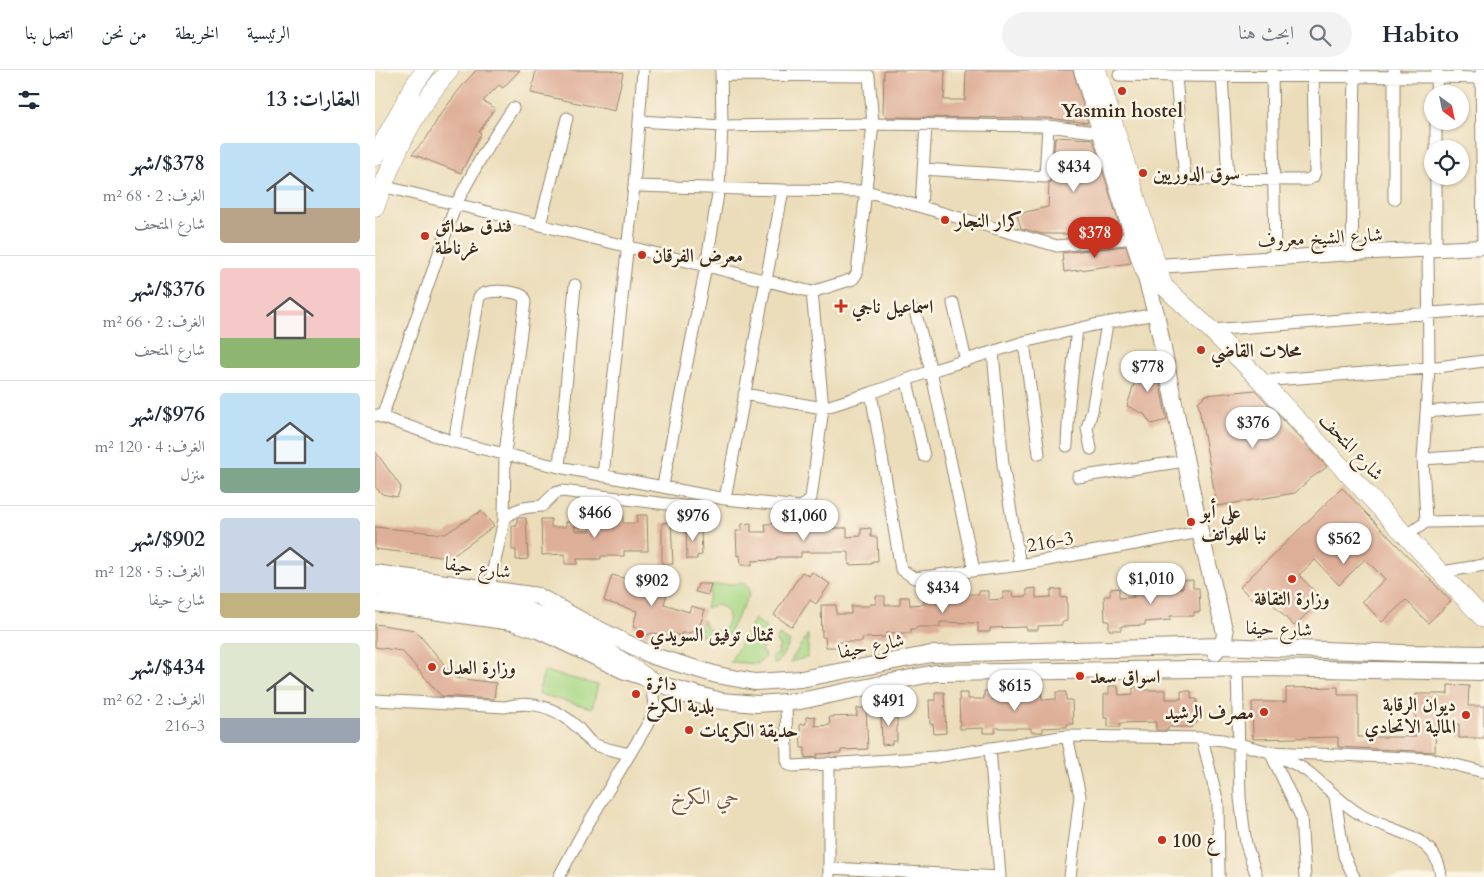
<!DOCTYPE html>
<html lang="ar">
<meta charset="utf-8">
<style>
body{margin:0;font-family:Cardo,Amiri,serif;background:#f2f2f3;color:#1f2937;direction:rtl;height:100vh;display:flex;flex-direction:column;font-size:19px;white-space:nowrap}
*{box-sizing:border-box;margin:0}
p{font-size:16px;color:#747a83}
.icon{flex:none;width:28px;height:28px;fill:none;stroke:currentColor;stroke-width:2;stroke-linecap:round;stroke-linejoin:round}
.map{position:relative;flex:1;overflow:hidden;direction:ltr}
.side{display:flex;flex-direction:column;background:#fff;width:375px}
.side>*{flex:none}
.needle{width:32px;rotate:147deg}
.controls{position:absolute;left:1049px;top:15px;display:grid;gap:10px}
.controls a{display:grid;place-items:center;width:45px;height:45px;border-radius:50%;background:#fff;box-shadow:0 1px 4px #0004;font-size:25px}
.price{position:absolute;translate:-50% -42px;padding:0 11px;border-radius:18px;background:#fff;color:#222;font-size:16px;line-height:32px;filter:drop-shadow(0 1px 2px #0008)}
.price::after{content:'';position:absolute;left:50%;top:30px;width:15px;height:11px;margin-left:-8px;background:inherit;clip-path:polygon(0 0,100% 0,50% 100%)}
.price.on{background:#c8321e;color:#fff}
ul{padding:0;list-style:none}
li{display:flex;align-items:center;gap:15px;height:125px;padding:0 15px}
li+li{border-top:1px solid #e0e1e3}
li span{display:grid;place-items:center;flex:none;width:140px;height:100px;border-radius:5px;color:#555}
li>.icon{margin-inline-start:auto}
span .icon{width:60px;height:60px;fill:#fffc;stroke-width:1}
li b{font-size:21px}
h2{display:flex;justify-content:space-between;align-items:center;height:60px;padding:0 15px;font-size:21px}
header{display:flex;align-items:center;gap:30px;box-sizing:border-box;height:70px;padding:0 25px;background:#fff;border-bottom:1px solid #e0e1e3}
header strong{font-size:24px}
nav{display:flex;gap:28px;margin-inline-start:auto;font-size:18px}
.search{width:350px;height:45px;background:#f2f2f3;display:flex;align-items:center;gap:12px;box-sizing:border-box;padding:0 18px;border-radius:28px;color:#747a83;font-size:19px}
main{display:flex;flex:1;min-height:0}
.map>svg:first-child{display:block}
.green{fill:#a8d886;stroke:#728152}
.building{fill:#deaf98}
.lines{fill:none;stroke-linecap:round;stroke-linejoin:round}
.minor-casing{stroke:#93846c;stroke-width:13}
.tertiary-casing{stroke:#93846c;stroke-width:16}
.secondary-casing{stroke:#93846c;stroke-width:18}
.primary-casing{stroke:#93846c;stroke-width:19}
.minor{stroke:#fff;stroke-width:11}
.tertiary{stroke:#fff;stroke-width:14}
.secondary{stroke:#fff;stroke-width:16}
.primary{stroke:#fff;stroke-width:18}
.poi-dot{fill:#c8321e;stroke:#fcf5e5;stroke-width:2}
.labels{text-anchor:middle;stroke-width:5;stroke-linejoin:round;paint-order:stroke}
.poi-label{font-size:19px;font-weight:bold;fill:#3b2a1e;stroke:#fcf5e5;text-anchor:start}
.street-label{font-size:19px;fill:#3b2a1e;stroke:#fcf5e5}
.quarter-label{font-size:21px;fill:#745949;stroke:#fcf5e5}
</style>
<header>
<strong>Habito</strong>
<div class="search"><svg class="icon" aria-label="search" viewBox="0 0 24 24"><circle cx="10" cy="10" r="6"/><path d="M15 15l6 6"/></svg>ابحث هنا</div>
<nav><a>الرئيسية</a><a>الخريطة</a><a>من نحن</a><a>اتصل بنا</a></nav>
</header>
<main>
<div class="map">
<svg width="1109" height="807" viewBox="0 0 1109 807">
<rect width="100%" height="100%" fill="#fcf5e5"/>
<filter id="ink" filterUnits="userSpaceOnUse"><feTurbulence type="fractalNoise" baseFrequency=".02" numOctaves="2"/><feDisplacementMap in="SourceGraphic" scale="10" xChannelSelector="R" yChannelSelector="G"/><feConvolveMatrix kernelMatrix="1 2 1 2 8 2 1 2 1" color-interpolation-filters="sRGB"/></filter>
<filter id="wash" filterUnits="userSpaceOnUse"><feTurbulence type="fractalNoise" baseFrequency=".0096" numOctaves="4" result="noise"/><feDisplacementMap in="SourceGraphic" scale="20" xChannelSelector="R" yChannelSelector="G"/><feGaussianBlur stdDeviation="1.12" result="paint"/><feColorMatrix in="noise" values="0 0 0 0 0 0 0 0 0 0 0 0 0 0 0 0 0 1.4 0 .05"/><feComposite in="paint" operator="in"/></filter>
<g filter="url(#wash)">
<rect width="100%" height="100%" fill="#ebddba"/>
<path class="green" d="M369 513 374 518V525L351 568 324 565 328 550C330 556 333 560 339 561 360 563 358 526 331 538L337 515Z
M380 549 391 557 393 569 391 572 387 573 388 577 386 581 389 583 390 587 383 594 355 592Z
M433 564V587L415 592Z
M404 565 415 572 403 593 399 594 397 588 400 585 404 584 403 579 405 576 402 574 401 570Z
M169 601 223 615 217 638 163 624Z"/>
<g id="blocks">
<path class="building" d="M101 0H145L128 18 124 15 108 31 120 38 104 62 106 63 86 103 37 84 51 69 65 45 87 16Z
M161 0H235L248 3 240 41 156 23Z
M509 0H570L569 30H590L591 0H698L713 53 673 48 511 47 508 43Z
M680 67 718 69 745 157 716 162 690 164H667L646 158 642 144 673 137 674 113 677 107Z
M751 176 756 193 689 202 687 183Z
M779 286 792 350 776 354 769 344 752 336 767 289Z
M880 320 952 397 936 408 920 423 842 436 823 332 831 325Z
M0 381 26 417 22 427 7 424 0 417Z
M967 418 1076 531 1053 553 1031 530 1007 552 987 531 1010 509 990 489 964 515 940 490 924 505 947 529 919 556 885 521 877 529 865 517Z
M106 441 119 456 75 488 0 479V457L70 464Z
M238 444H248V453H262V445H272L273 481H249V486H226V489H202V494H190V484L167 485 166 449H176V457H191V452H200V461H215V453L239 452Z
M415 445H424V454H439V446H448V454H455V458H472V467L486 466V459L496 458V467H502L503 491H497V494L474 495V482H426V487H402L401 490 377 491V495H366L365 485 362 486 361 461H367V454L376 453V462H391L390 454 415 453Z
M142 448H151L153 489 141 490V480H137V456H142Z
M296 452 298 494H287V453Z
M311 453H320V461H326L327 485 322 486V489H312Z
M427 502 434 506 437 502 455 514 441 534 435 530 417 557 399 545Z
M254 504 294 517 289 534 314 542 316 536 330 540 323 561 320 560 314 563H306V566L295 563 292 571 288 565 278 563 269 566 266 560 258 557 262 541 229 531 237 505 252 509Z
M784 509H793L794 518H808V510H818V518H824L825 542H819V546H795V550L770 552V555L746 556V560H734V551H730L729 526H735V519L744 518V528L759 527V519H779V517H784Z
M323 514H336L333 525 320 522Z
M563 515 564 524H578V516H588V524H604V521H613V530L628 529V522H637L638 527 652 526V519L661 518V528L676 527V520L686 519V528L692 527V551L687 552V555L663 556V560H651V557L615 558V562H603V553L565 552V557H541V559H536V563H512V567L487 568V572H463V577H451L450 567H447L446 535H461V544H476V536H495V534H501V526H510V535H525V527H534L535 535 549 534V523H554V516Z
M0 554 40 560 81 608 121 613 119 629 66 626 27 581 0 577Z
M1073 615 1094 616 1093 636H1109V668H1084V654L1061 653 1060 682 963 677V667L878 669 877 632H911V618L963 617V625H983V667H1040L1041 624H1073Z
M734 616H743L744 625 758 624V617H768V620H791V629H806V621H816V629H822V653H817V657H793V660H781V652L745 653V657H733V648H729V624H734Z
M609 621H618V630H633V622H642V629H657V621H666L667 630 681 629V622H691V630H697L698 654H692V657L668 658V662H656V658H620V663H608V658L585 659 584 623H593V629H609Z
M560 622H569L571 663 559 664 558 654H555L554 630H560Z
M482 638H491L493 679 466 680V683L442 684V687L430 688V678H426L425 654H431V647L440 646V656L455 655 454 647 482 646Z
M506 639H515L516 647H522V671H517V674L507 675Z"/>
</g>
</g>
<g filter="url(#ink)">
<use href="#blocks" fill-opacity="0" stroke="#93846c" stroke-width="1"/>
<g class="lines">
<defs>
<path id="minor" d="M897 0 900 189
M1019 0V129
M1106 0 1108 177
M744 5C866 8 987 5 1109 8
M847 5 853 109
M801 7 810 109 932 110 938 107 940 102 938 1
M1061 24 1062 0
M264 51 347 56 498 54 673 56 727 63
M1061 79V51
M548 99 670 107 673 56
M7 116 437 222 478 209 482 203 498 54 494 6 346 5
M259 116 408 120 491 121 682 176 759 168
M546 137 551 54
M165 155 192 48
M1061 180V106
M977 183 980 0
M578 233 591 291
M540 241 556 301 599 500
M836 260 1109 239
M649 272 664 384
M618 282 628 395 645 495
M532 311 549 386
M886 311 1054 298 1109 291
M496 323 526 499 539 508 645 495 825 462
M369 324 448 338 496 323 556 301 649 272 719 255 781 244
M1051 342 1109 337
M0 345 79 372 184 397 350 429 425 437 432 433 436 428 448 338 437 222
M7 347 81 134 107 86 138 38
M79 372 104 227C111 218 139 221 148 226L150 232 130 383 129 450 114 518
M692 376 694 333 702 259
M716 379 712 358 717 341 732 254
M1048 389 1109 385
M184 397 200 215
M228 406 259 116 268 0
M703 407 810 391
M288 415 331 196 344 118 347 56 346 0
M350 429 408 120
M129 450C139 437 153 437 167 436L180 423 187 421 324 438
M1051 452 1048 389 1054 298 1053 180
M1031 466 1051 452 1109 451
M1067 502 1109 495
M862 598 865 728 871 774 882 807
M272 608 277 620 280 642
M0 630 130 637C156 630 181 637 201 656 207 661 210 668 217 673 227 679 243 681 255 684
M411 632 412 690 414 695 419 696 561 687 692 666 827 668 848 670 895 682 1057 689 1109 702
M692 666 705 726 695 807
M827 668 843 733 844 807
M615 678 625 807
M895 682 926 747 930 807
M898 684C909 690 923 694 933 702 951 716 966 733 986 745 1006 757 1034 761 1052 777 1061 785 1065 795 1066 807
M454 693V807
M960 727 969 786 979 807
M455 798 625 807
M184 807 205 767 280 642 317 623"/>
<path id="tertiary" d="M783 196 977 183 1109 177"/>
<path id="secondary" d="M768 197 781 244 825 462 850 563 849 570 840 582
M0 503 163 526 213 554 278 586 342 605 380 612 426 609 556 584 846 576 1029 583 1109 584
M0 533 137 552 163 560 250 601 272 608 294 617 346 631 382 634 425 631 560 603 887 598 1109 602"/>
<path id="primary" d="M708 0 768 197 836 260 886 311 1109 549
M722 0 788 215
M0 87 39 15 50 0
M0 138C17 89 40 37 75 0
M0 516 138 537C187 550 230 580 272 608"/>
</defs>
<use href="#minor" class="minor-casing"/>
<use href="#tertiary" class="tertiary-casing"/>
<use href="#secondary" class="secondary-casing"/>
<use href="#primary" class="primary-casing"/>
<use href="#minor" class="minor"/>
<use href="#tertiary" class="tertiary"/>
<use href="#secondary" class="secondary"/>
<use href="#primary" class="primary"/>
</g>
</g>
<g class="poi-dot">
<circle cx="747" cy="21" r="5"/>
<circle cx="768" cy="103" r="5"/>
<circle cx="570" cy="150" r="5"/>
<circle cx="50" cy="166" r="5"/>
<circle cx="267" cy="185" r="5"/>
<path d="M463.5 228.5h5v5h5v5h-5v5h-5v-5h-5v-5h5z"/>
<circle cx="826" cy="280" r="5"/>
<circle cx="816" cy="452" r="5"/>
<circle cx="917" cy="509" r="5"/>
<circle cx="265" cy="564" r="5"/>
<circle cx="57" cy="597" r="5"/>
<circle cx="705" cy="606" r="5"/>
<circle cx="261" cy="624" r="5"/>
<circle cx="889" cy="642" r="5"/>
<circle cx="1091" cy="645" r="5"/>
<circle cx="314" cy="660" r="5"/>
<circle cx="787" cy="770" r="5"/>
</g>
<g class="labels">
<g class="poi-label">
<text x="747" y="47" text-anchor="middle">Yasmin hostel</text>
<text x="778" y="110">سوق الدوريين</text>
<text x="580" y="157">كرار النجار</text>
<text x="60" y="162">فندق حدائق<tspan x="60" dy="22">غرناطة</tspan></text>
<text x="277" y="192">معرض الفرقان</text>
<text x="477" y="243">اسماعيل ناجي</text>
<text x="836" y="287">محلات القاضي</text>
<text x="826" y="448">علي أبو<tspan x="826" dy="22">نبا للهواتف</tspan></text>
<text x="917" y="535" text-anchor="middle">وزارة الثقافة</text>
<text x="275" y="571">تمثال توفيق السويدي</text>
<text x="67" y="604">وزارة العدل</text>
<text x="715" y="613">اسواق سعد</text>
<text x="271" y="620">دائرة<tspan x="271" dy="22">بلدية الكرخ</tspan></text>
<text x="1081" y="641" text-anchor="end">ديوان الرقابة<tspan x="1081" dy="22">المالية الاتحادي</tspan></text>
<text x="879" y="649" text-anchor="end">مصرف الرشيد</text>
<text x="324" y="667">حديقة الكريمات</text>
<text x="797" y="777">100 ع</text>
</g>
<g class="street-label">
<text transform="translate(945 167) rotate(-3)" y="7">شارع الشيخ معروف</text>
<text transform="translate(977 376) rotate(47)" y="7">شارع المتحف</text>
<text transform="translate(675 471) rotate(-10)" y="7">216-3</text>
<text transform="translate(103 497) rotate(8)" y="7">شارع حيفا</text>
<text transform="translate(904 558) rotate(2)" y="7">شارع حيفا</text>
<text transform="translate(496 575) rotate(-11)" y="7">شارع حيفا</text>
</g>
<g class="quarter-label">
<text x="330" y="734">حي الكرخ</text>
</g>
</g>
</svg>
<div class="controls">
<a><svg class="needle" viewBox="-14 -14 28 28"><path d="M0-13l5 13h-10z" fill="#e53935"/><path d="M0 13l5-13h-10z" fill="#747a83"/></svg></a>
<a><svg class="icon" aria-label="locate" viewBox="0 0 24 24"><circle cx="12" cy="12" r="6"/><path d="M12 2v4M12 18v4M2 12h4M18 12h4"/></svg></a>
</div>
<b class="price" style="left:699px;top:123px">$434</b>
<b class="price on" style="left:720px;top:189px">$378</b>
<b class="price" style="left:773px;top:323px">$778</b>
<b class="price" style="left:878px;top:379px">$376</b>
<b class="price" style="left:220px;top:469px">$466</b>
<b class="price" style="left:318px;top:472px">$976</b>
<b class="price" style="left:429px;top:472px">$1,060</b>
<b class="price" style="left:969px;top:495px">$562</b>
<b class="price" style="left:776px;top:535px">$1,010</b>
<b class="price" style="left:277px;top:537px">$902</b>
<b class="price" style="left:568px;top:544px">$434</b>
<b class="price" style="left:640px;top:642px">$615</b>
<b class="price" style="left:514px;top:657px">$491</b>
</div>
<section class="side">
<h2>العقارات: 13<svg class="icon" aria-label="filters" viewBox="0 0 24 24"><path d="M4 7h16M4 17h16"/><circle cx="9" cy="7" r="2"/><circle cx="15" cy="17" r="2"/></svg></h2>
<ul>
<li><span style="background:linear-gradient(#bfe0f5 65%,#b9a48a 0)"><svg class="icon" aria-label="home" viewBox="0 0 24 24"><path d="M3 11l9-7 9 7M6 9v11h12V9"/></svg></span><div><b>$378/شهر</b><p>الغرف: 2 · 68 m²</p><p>شارع المتحف</p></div></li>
<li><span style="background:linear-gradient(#f6c9c9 70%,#8fb573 0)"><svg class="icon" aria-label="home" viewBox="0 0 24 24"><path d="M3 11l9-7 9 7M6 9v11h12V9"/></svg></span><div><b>$376/شهر</b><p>الغرف: 2 · 66 m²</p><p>شارع المتحف</p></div></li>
<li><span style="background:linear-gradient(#bfe0f5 75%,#7fa58c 0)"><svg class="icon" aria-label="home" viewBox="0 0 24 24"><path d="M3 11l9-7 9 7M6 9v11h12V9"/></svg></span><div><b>$976/شهر</b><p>الغرف: 4 · 120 m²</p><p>منزل</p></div></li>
<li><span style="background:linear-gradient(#c9d6e8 75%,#c2b280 0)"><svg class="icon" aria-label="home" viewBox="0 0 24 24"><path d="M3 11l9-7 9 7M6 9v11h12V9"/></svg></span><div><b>$902/شهر</b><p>الغرف: 5 · 128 m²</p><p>شارع حيفا</p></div></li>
<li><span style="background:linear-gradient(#dfe7d0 75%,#9aa5b1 0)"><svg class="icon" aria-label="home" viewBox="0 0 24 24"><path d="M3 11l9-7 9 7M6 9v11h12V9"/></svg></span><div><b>$434/شهر</b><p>الغرف: 2 · 62 m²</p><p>216-3</p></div></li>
</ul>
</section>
</main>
